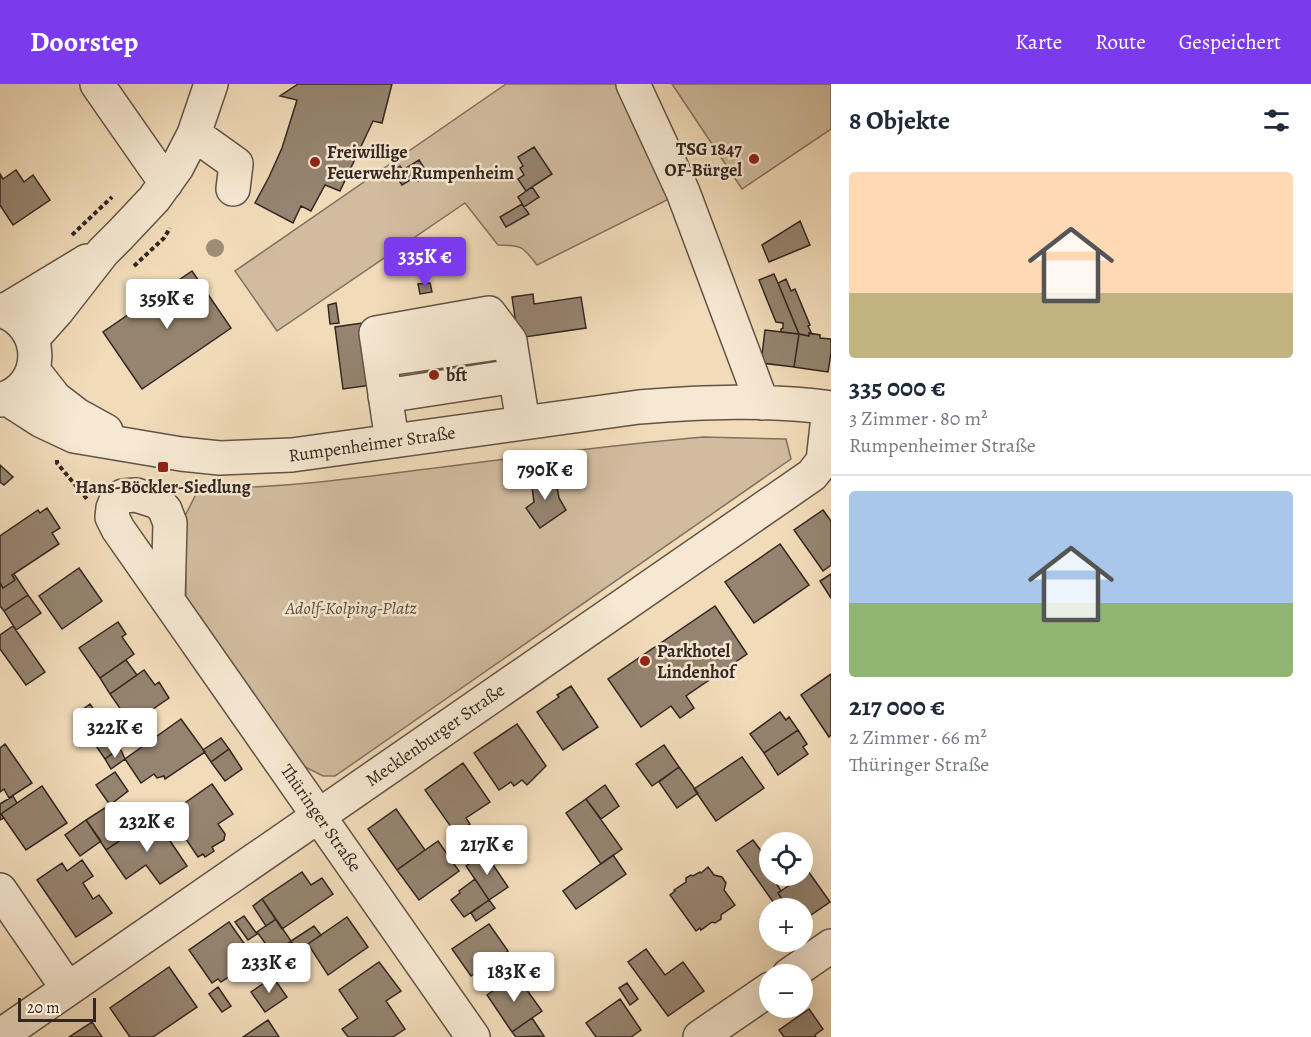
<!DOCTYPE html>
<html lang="de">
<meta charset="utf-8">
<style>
body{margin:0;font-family:Alegreya,serif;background:#f6f6f7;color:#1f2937;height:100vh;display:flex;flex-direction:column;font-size:22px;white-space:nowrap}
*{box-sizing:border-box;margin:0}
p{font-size:20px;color:#747a83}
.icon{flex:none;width:33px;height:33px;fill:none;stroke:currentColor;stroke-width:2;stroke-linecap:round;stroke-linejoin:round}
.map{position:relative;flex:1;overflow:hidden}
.drawer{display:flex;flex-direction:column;background:#fff;width:480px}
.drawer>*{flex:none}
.buttons{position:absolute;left:759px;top:748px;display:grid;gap:12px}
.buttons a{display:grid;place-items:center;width:54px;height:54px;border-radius:50%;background:#fff;box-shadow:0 6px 24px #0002;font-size:30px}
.scale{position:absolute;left:18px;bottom:15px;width:78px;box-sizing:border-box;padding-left:6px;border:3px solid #332621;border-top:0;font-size:16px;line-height:21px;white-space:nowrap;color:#332621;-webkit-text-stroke:4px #f6e8d2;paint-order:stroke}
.price{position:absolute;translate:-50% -51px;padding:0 14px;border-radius:6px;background:#fff;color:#222;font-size:20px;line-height:39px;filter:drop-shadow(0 2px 3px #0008)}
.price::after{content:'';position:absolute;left:50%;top:36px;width:18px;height:14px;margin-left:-9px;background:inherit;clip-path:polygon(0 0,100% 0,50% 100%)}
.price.current{background:#7c3aed;color:#fff}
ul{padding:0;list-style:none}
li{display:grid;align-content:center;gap:12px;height:318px;padding:0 18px}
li+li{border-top:2px solid #e0e1e3}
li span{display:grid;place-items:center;height:186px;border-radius:6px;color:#555}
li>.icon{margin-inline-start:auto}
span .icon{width:108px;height:108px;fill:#fffc;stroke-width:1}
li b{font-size:26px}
h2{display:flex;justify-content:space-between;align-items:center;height:72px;padding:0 18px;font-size:26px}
header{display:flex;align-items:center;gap:36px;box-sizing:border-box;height:84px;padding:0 30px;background:#7c3aed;color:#fff}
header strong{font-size:28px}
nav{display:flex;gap:33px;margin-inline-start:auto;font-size:21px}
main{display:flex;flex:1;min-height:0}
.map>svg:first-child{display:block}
.green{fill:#d1bc9f;stroke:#827160;stroke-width:1.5}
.building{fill:#968470;stroke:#332621;stroke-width:1.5}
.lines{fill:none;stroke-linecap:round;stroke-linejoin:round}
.minor-casing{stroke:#625347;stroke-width:36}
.path{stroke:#332621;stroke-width:4;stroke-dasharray:4.5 3;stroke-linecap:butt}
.minor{stroke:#f6e8d2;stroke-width:33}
.tree{fill:#9e8c76}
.poi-dot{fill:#8f2418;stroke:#f6e8d2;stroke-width:2}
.labels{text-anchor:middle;stroke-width:5;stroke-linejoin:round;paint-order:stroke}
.poi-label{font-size:18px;font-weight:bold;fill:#332621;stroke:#f6e8d2;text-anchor:start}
.street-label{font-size:18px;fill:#332621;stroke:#f6e8d2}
.park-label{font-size:18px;font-style:italic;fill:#5a4c40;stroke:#f6e8d2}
</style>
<header>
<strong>Doorstep</strong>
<nav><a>Karte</a><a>Route</a><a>Gespeichert</a></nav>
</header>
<main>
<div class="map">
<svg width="831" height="953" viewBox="0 0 831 953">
<rect width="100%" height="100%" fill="#f1dbb9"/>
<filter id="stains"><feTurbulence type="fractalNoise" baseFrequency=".00333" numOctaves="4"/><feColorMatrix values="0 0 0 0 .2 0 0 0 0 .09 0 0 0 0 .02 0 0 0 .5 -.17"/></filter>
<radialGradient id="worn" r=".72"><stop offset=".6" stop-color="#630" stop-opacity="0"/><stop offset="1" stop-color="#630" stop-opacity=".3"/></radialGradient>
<path class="green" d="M506 0H624L677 111 537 181C523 162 521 161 498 161L465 119 277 247 235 187Z
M672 0H831V45L742 105Z
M703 353 786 355 791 375 335 692H323L305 683 186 515 184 434 199 404C276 405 351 395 427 385 519 373 611 361 703 353Z"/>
<path class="building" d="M298 0H392L382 39 373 37 340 107 325 101 311 127 301 122 293 139 255 119 269 93 282 64 297 16 280 12Z
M534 63 552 90 526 107 518 95 524 91 520 84 523 82 518 73Z
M419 76 428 90 418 97 415 93 402 101 393 87 400 82 403 86Z
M16 86 24 98 33 91 50 116 13 141 0 121V90L3 95Z
M532 103 539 113 524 123 518 113Z
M522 120 529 130 506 143 500 133Z
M800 137 810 161 769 178 762 161Z
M192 187 231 244 142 305 103 248Z
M774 190 778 199 799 250 781 248V245L783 244V239L776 238 759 196Z
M786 195 791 207 795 205 810 241 808 242 812 250 809 249V252L799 250 778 199Z
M430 199 432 208 420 210 418 200Z
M533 210 534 220 581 213 586 244 518 254 512 213Z
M336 219 339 239 330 240 328 221Z
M362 239 371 301 343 305 335 243Z
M765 246 799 250 794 283 761 279Z
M809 249 820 251V254L831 255V269L828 288 794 283 799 250 809 252Z
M0 381 13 393 4 401 0 398Z
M555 392 559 414 566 426 540 444 526 424 534 418 531 395Z
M47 424 60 444 52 449 59 460 12 491 15 496 3 504 0 499V452L38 426 40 429Z
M823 426 831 437V481L823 487 794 446Z
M780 460 809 501 754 539 725 498Z
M79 484 102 517 62 545 39 512Z
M14 490 28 511 4 527 0 522V499L3 504 15 496 12 491Z
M831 490V514L820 497Z
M28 511 41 529 16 546 4 527Z
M715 522 747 570 686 612 694 624 680 634 671 622 641 643 608 595Z
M118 538 126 550 122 553 134 570 100 594 79 564Z
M13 542 45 588 26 601 0 565V551Z
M126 576 137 591 110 610 100 594Z
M144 586 155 601 159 598 169 614 131 640 110 610Z
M831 590V651L829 653 801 611Z
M571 602 598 643 563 666 537 628 559 613 557 611Z
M90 620 120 664 105 675 75 631Z
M780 628 786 636 789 633 798 646 764 669 750 650Z
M181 635 205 668 165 695 164 692 157 694 154 690 141 699 125 675Z
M517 640 546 682 527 701 522 696 514 702 511 698 499 706 474 669Z
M798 646 807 660 803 663 808 670 778 691 764 669Z
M221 654 229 665 211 678 203 666Z
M5 660 32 699 9 714 4 705 0 708V664Z
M664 661 679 683 652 702 636 680Z
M120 664 125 675 111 685 105 675Z
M229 665 242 685 225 697 211 678Z
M742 673 764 704 716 737 694 705Z
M463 679 490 718 466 734 470 740 456 750 425 706Z
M679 683 698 709 677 724 659 698Z
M115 688 128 707 110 721 96 701Z
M212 700 233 730 218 740 225 750 224 756 212 763 214 767 205 773 203 770 198 773 169 730Z
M605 701 619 722 601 735 586 715Z
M42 702 67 739 26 766 1 730Z
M13 712 17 719 1 730 4 734 0 736V720Z
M586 715 622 765 601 780 566 729Z
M111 720 131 749 106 766 86 736Z
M396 725 425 766 397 786 368 745Z
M154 733 187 782 160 800 146 781 126 795 106 766Z
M86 736 101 757 80 772 65 751Z
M478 746 497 774 491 778 485 769 480 772 468 753Z
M753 756 770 779V792H779V797L776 799 781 807 778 809 783 817 776 822 737 767Z
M438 757 459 787 419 816 397 786Z
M485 769 508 803 489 816 466 782Z
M613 771 626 790 576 825 563 807Z
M82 776 93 792 83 799 93 815 99 811 112 829 76 853 37 796 62 779 67 787Z
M803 780 830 818 802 837V825H789L778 809 800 794 798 792H802Z
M708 783 714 791 722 793 726 799 724 806 735 821 721 831V835L715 839 712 838 701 846 700 844 696 847 670 811 675 807 674 806 686 798V794L691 791 693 792 700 788 701 789Z
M302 788 311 801 322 794 333 810 282 845 262 815Z
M475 795 489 816 464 833 451 816 460 809 459 807Z
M262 815 276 835 266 842 253 822Z
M489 816 495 824 476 837 471 829Z
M244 832 257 850 248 856 235 838Z
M347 833 368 863 328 891 308 860Z
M276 835 291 857 273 870 257 848Z
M229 838 255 875 221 898 218 895 212 899 189 866Z
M489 840 508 867 471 892 452 865Z
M314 842 321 851 308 860 309 862 299 869 291 857Z
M646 865 665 891 683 878 704 907 668 932 628 878Z
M379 878 401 907 386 917 405 945 393 953H348L342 945 358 934 339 906Z
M169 883 197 923 153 953H130L110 924Z
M516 891 542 927 512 948 487 911Z
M273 893 287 913 265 928 251 908Z
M627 899 638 915 630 921 619 904Z
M218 903 231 922 222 928 209 910Z
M620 915 641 946 631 953H596L586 939Z
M809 925 823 945 815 951 816 953H784L779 946Z
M532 934 544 952 516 953 512 948Z
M268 936 279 953H243Z
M92 938 102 953H69Z"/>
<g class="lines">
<defs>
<path id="minor" d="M97 0 166 99
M633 0 683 108 762 319
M194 50 236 80 233 105
M0 226C46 240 47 303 0 316
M4 227 87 177
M32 255 57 227 103 168 120 151 154 115 177 83 194 50 211 0
M380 276 510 257
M33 286 55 314 77 331 106 347
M385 312 515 292
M6 314 42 337 74 352 181 370 220 374 292 371 639 323C703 318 768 315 831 324
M392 357 376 249 489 229 510 257 523 339
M168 515 170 439 165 426 158 418 136 411 123 412 116 417 113 424 112 433 118 445 473 953
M0 806 68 905
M789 891 831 862
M0 952 812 391 823 377 829 324
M700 953 770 905"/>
</defs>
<use href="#minor" class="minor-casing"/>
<path class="path" d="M72 151 112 113
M134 182 164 154 170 144
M57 376V379L87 415"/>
<use href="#minor" class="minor"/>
</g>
<circle class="tree" cx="215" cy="164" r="9"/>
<g class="poi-dot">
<circle cx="754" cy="75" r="6"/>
<circle cx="315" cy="78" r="6"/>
<circle cx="434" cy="291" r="6"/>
<rect x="157" y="377" width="12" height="12" rx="3"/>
<circle cx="645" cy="577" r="6"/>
</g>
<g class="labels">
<g class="poi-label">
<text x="742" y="71" text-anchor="end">TSG 1847<tspan x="742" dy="21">OF-Bürgel</tspan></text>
<text x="327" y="74">Freiwillige<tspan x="327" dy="21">Feuerwehr Rumpenheim</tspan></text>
<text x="446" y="297">bft</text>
<text x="163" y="409" text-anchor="middle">Hans-Böckler-Siedlung</text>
<text x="657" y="573">Parkhotel<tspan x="657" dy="21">Lindenhof</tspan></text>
</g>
<g class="street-label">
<text transform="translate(372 360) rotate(-8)" y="6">Rumpenheimer Straße</text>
<text transform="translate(435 651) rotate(-35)" y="6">Mecklenburger Straße</text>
<text transform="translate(321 734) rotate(55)" y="6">Thüringer Straße</text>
</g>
<g class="park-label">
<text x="351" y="530">Adolf-Kolping-Platz</text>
</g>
</g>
<rect width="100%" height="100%" filter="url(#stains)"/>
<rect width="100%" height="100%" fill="url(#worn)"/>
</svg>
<div class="buttons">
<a><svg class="icon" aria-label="locate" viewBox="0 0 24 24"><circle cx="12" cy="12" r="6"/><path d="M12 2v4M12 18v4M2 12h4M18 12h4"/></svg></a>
<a>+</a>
<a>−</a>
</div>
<div class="scale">20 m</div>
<b class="price current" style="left:425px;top:204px">335K €</b>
<b class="price" style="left:167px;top:246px">359K €</b>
<b class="price" style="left:545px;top:417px">790K €</b>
<b class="price" style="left:115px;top:675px">322K €</b>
<b class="price" style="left:147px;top:769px">232K €</b>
<b class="price" style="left:487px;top:792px">217K €</b>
<b class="price" style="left:269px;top:910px">233K €</b>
<b class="price" style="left:514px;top:919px">183K €</b>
</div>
<section class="drawer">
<h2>8 Objekte<svg class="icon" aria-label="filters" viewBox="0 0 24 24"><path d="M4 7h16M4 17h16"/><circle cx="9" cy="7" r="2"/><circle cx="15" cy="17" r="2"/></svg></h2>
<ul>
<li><span style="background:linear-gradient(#ffd9b3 65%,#c2b280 0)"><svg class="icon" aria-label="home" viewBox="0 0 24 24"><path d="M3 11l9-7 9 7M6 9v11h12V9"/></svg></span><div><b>335 000 €</b><p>3 Zimmer · 80 m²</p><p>Rumpenheimer Straße</p></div></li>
<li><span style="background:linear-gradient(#a9c7e8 60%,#8fb573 0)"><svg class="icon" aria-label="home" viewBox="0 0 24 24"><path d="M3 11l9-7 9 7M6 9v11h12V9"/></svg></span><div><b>217 000 €</b><p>2 Zimmer · 66 m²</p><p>Thüringer Straße</p></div></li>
</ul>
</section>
</main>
